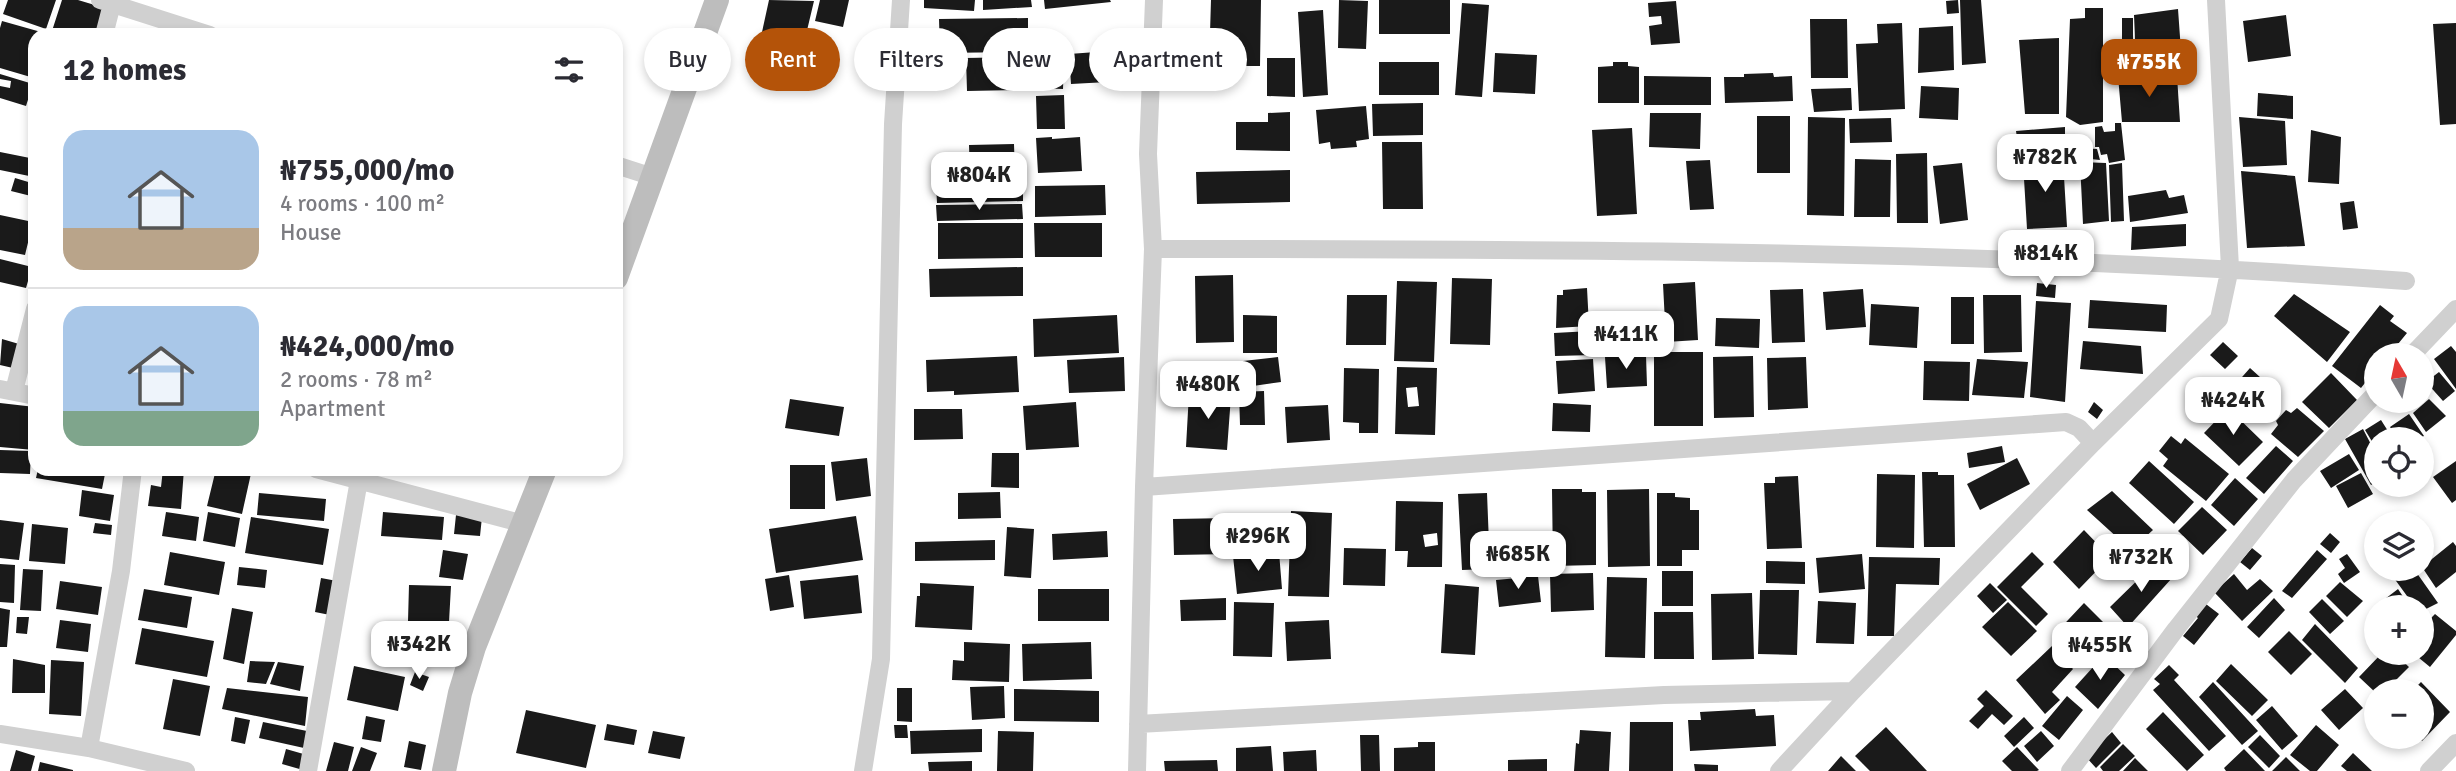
<!DOCTYPE html>
<meta charset="utf-8">
<style>
body{margin:0;font-family:Signika,sans-serif;background:#f7f7f7;color:#2b2b33;height:100vh;display:flex;flex-direction:column;font-size:26px;white-space:nowrap}
*{box-sizing:border-box;margin:0}
p{font-size:23px;color:#7c7c81}
.icon{flex:none;width:38px;height:38px;fill:none;stroke:currentColor;stroke-width:2;stroke-linecap:round;stroke-linejoin:round}
.map{position:relative;flex:1;overflow:hidden}
.panel{position:absolute;left:28px;top:28px;width:595px;height:448px;display:flex;flex-direction:column;background:#fff;border-radius:21px;box-shadow:0 4px 10px #0003}
.panel>*{flex:none}
.guide{position:absolute;left:644px;top:28px;width:665px;height:63px;display:flex;gap:14px}
.needle{width:46px;rotate:351deg}
.fabs{position:absolute;left:2364px;top:343px;display:grid;gap:14px}
.fabs a{display:grid;place-items:center;width:70px;height:70px;border-radius:50%;background:#fff;box-shadow:0 4px 10px #0003;font-size:35px}
.price{position:absolute;translate:-50% -60px;padding:0 16px;border-radius:14px;background:#fff;color:#222;font-size:23px;line-height:46px;filter:drop-shadow(0 2px 4px #0008)}
.price::after{content:'';position:absolute;left:50%;top:42px;width:21px;height:16px;margin-left:-10px;background:inherit;clip-path:polygon(0 0,100% 0,50% 100%)}
.price.current{background:#b45309;color:#fff}
ul{padding:0;list-style:none}
li{display:flex;align-items:center;gap:21px;height:175px;padding:0 35px}
li+li{border-top:2px solid #e1e1e2}
li span{display:grid;place-items:center;flex:none;width:196px;height:140px;border-radius:21px;color:#555}
li>.icon{margin-inline-start:auto}
span .icon{width:84px;height:84px;fill:#fffc;stroke-width:1}
li b{font-size:30px}
h2{display:flex;justify-content:space-between;align-items:center;height:84px;padding:0 35px;font-size:30px}
.pill{padding:0 24px;border-radius:32px;background:#fff;box-shadow:0 4px 10px #0003;font-size:24px;line-height:63px}
.pill.current{background:#b45309;color:#fff}
.map>svg:first-child{display:block}
.building{fill:#1a1a1a;fill-rule:evenodd}
.lines{fill:none;stroke-linecap:round;stroke-linejoin:round}
.minor{stroke:#d0d0d0;stroke-width:18}
.secondary{stroke:#bdbdbd;stroke-width:24}
</style>
<div class="map">
<svg width="2456" height="771" viewBox="0 0 2456 771">
<rect width="100%" height="100%" fill="#fff"/>
<path class="building" d="M8 0H56L46 29 3 14Z
M62 0H78L108 9 99 35 51 34Z
M769 0 814 1 799 64 757 55Z
M820 0H849L843 27 815 21Z
M924 0H975L974 11 924 8Z
M983 0H1031L1032 7 983 10Z
M1044 0H1110L1111 2 1045 9Z
M1211 0H1261L1260 66H1209Z
M1339 0 1368 1 1366 49 1338 48Z
M1379 0H1450V34H1379Z
M1958 0 1959 13 1947 14 1946 1Z
M1960 0H1981L1986 63 1962 65Z
M1676 1 1680 43 1651 45 1649 26 1662 24 1661 16 1649 17 1648 3Z
M1462 3 1489 5 1482 97 1455 95Z
M2085 8H2103V122L2080 125 2066 117 2070 19 2085 18Z
M2178 9 2182 65 2136 63 2134 15Z
M1323 10 1328 95 1303 97 1298 12Z
M2286 15 2291 56 2248 62 2243 21Z
M1028 18V52L940 53 939 19Z
M2122 18H2133V54L2122 55Z
M1810 19H1847L1848 78H1811Z
M2 21 41 32 40 35H35L34 78 0 68V28Z
M1902 23 1905 109 1859 111 1856 44 1878 43 1877 24Z
M2456 23V124L2440 125 2433 24Z
M1953 26 1954 70 1918 73 1919 28Z
M2059 38V114H2025L2019 40Z
M1124 50 1126 81 1071 84 1069 54Z
M1495 53 1537 55 1535 94 1493 92Z
M1020 57 1021 90 967 91 966 58Z
M1035 57 1064 58 1063 89 1033 88Z
M1267 58H1295V97L1267 96Z
M1379 62H1439V95H1379Z
M1613 62H1628V66L1639 67V103H1598V67L1613 66Z
M1773 73 1774 77 1792 76 1793 101 1725 103 1724 77H1744V74Z
M0 74 33 84 26 106 0 98V86L10 88 11 81 0 79Z
M1644 76 1711 77V105H1644Z
M2118 76H2177L2180 122H2122Z
M1921 86 1959 88 1958 120 1919 118Z
M1851 88 1852 110 1814 112 1811 89Z
M2258 93 2293 96V119L2257 116Z
M1064 95 1065 129H1037L1036 96Z
M1423 103V135L1373 136 1372 104Z
M1366 106 1369 139 1356 141 1357 147 1331 149 1330 142 1319 144 1316 110Z
M1290 112V151L1236 150V122H1268V113Z
M1650 113H1701L1700 149 1649 147Z
M1757 116H1790V173H1757Z
M1808 117 1845 118 1844 216 1807 215Z
M2239 117 2285 121 2287 165 2243 167Z
M1891 118 1892 142 1850 143 1849 119Z
M2115 123H2121L2125 160 2109 163 2107 154 2101 155 2099 147H2095V127L2102 126 2104 132 2115 131Z
M2065 127V155L2020 158 2016 131Z
M1632 128 1637 214 1597 216 1592 130Z
M2311 130 2341 137 2339 184 2308 182Z
M1052 137V139L1080 137 1082 171 1038 173 1036 138Z
M1382 142H1422L1423 209H1383Z
M1014 144 1015 177 970 178 969 145Z
M2081 148 2097 149 2100 160 2082 158Z
M0 152 35 159 34 177 0 170Z
M1927 153 1928 223H1897L1896 154Z
M1855 159 1891 160 1890 217H1854Z
M1710 160 1714 209 1690 210 1686 161Z
M2063 160 2067 227 2027 229 2023 162Z
M2080 162 2106 163 2109 221 2083 224Z
M1962 163 1968 220 1940 224 1933 166Z
M2122 163 2124 221 2111 222 2109 165Z
M1290 170V202L1197 204 1196 172Z
M2241 171 2295 176 2305 246 2247 248Z
M15 178 35 184V197L11 191Z
M1023 182V201L937 203 936 184Z
M1105 185 1106 215 1035 217V186Z
M2166 190 2169 198 2184 195 2188 213 2130 222 2128 196Z
M2354 201 2358 228 2343 230 2340 203Z
M1022 204 1023 219 937 221 936 205Z
M0 215 33 222 25 255 0 250Z
M938 223H1023V258L938 259Z
M1034 223H1102V257H1035Z
M2186 224V246L2131 250 2132 227Z
M2078 239H2090V251L2079 252Z
M0 259 32 267 26 288 0 282Z
M1023 267V296L930 297 929 269Z
M1233 275 1234 342 1196 343 1195 276Z
M1452 278 1492 279 1490 345 1450 344Z
M1397 281 1437 282 1434 362 1394 361Z
M1695 282 1698 340 1666 342 1663 284Z
M2037 283 2056 285 2055 298 2036 296Z
M1587 288 1589 326 1556 328 1557 295H1563V290Z
M1803 289 1805 342 1772 343 1770 290Z
M1863 289 1866 327 1826 330 1823 292Z
M2294 294 2350 332 2327 362 2274 316Z
M1347 295H1387L1386 345H1346Z
M1983 295H2021L2022 352 1984 353Z
M1951 297H1974V344H1951Z
M2090 300 2167 305 2166 332 2088 328Z
M2036 301 2071 303 2065 402 2030 397Z
M1871 304 1919 307 1917 348 1869 345Z
M2380 305 2394 316 2390 321 2407 333 2389 355H2376V369L2361 388 2332 366Z
M1117 315 1119 353 1034 357 1033 319Z
M1243 315 1277 316V353H1243Z
M1716 318 1760 319 1759 348 1715 346Z
M1591 331 1593 355 1555 356 1554 333Z
M2 339 19 344 13 368 0 365Z
M2083 341 2141 346 2143 374 2080 369Z
M2223 342 2238 356 2225 369 2210 355Z
M2451 346 2456 352V389L2434 359Z
M1654 352H1703V426H1654Z
M1646 355 1647 386 1607 388 1605 357Z
M1017 356 1019 392 954 395V391L927 392 926 360Z
M1753 356 1754 417 1714 418 1713 357Z
M1124 357 1125 391 1069 393 1067 360Z
M1278 357 1281 382 1246 387 1243 361Z
M1806 357 1808 408 1768 410 1767 358Z
M1593 359 1595 391 1558 394 1556 361Z
M1977 359 2028 362 2024 398 1972 395Z
M1924 361 1970 362 1969 401 1923 400Z
M1190 364 1229 365 1228 385 1190 384Z
M1397 367 1437 368 1435 435 1395 434ZM1417 387 1419 406 1408 407 1406 388Z
M1344 368 1379 369 1378 433H1359V423L1343 422Z
M2250 368 2281 396 2265 412 2235 385Z
M2439 372 2455 391 2443 401 2426 382Z
M2331 373 2357 400 2329 428 2302 402Z
M1264 391 1265 425H1240L1239 392Z
M1189 393 1231 396 1227 450 1186 447Z
M790 399 844 407 839 436 785 428Z
M2429 399 2446 416 2426 432 2413 413Z
M1076 402 1079 447 1026 450 1023 406Z
M2094 402 2103 410 2097 419 2088 412Z
M0 403 35 407 34 450 0 447Z
M1553 403 1591 405 1590 432 1552 431Z
M1328 405 1330 440 1287 443 1285 407Z
M2228 408 2263 442 2239 466 2204 433Z
M2297 408 2324 431 2298 457 2271 434 2278 425 2276 421 2286 410 2291 413Z
M914 409H962L963 439 914 440Z
M2409 414 2424 436 2418 439H2398L2390 427Z
M2381 420 2393 439H2376V448L2365 430Z
M2363 429 2376 454V482L2371 485 2345 439Z
M2171 436 2181 444 2185 438 2229 474 2206 501 2163 466 2168 459 2159 451Z
M2002 446 2005 462 1969 468 1967 453Z
M2276 446 2293 461 2264 494 2246 478Z
M0 450 31 451 30 474 0 473Z
M992 453H1019V488L991 487Z
M2349 454 2359 470 2331 488 2320 471Z
M867 458 871 496 836 501 831 462Z
M2017 458 2030 484 1980 510 1967 484Z
M2149 461 2194 502 2174 524 2129 483Z
M2456 461V500L2452 503 2433 477Z
M790 465H825V509H790Z
M38 469H106L102 489 36 478Z
M163 469H184L181 509 148 506 151 485 161 487Z
M216 469H252L242 514 207 506Z
M1922 472H1938V475H1954L1955 547H1924Z
M2361 473 2373 494 2348 508 2336 486Z
M1877 474 1915 475 1914 548 1876 547Z
M1798 476 1802 548 1767 549 1764 483H1775V477Z
M2235 478 2258 499 2234 526 2211 505Z
M1552 489H1582V492H1596V565L1553 566Z
M1649 489 1650 566 1608 567 1607 490Z
M82 490 114 495 110 521 79 516Z
M2112 491 2153 530 2131 550 2087 510Z
M1000 492 1001 518 958 519V493Z
M259 493 326 499 324 521 257 515Z
M1487 493 1490 569 1462 570 1458 494Z
M1657 493H1675V497L1690 498V510H1699V550H1682V566H1657Z
M1396 501 1443 502 1442 567H1407L1408 551H1395ZM1437 533 1438 545 1425 547 1423 535Z
M2202 507 2227 530 2203 555 2178 531Z
M1291 511 1332 513 1329 597 1288 596Z
M166 512 199 517 196 541 162 536Z
M208 512 240 518 235 547 203 541Z
M383 512 444 517 442 540 381 536Z
M456 515 482 517 480 536 454 534Z
M856 516 863 560 776 573 769 529Z
M251 517 329 529 323 565 245 553Z
M1231 518V554L1174 555 1173 519Z
M0 520 24 523 19 560 0 558Z
M95 523 112 525 111 535 93 533Z
M32 524 68 528 65 564 29 561Z
M1007 527 1034 529 1031 578 1004 576Z
M2084 530 2110 557 2079 589 2053 562Z
M1107 531 1108 557 1053 560 1052 534Z
M2330 533 2340 542 2331 553 2320 544Z
M995 540V560L915 561V542Z
M2453 542 2456 546V572L2436 588 2422 567Z
M1344 548 1386 549 1385 586 1343 585Z
M2252 548 2262 556 2250 570 2240 562Z
M443 550 468 554 463 580 439 577Z
M2317 550 2327 559 2292 598 2282 591Z
M170 552 225 562 219 595 164 585Z
M1279 552 1282 589 1237 594 1233 556Z
M2032 552 2044 564 2021 587 2048 614 2036 626 1997 587Z
M1862 554 1865 589 1819 593 1816 558Z
M2347 554 2360 572 2344 583 2338 574 2345 568 2339 559Z
M1869 557 1940 558 1939 585 1896 584 1894 636H1867Z
M1766 561 1805 562V584L1766 583Z
M2155 563 2172 578 2128 627 2110 607Z
M0 564 15 565 14 603 0 602Z
M239 567 267 570 265 588 237 585Z
M23 569 43 570 41 611 20 610Z
M2399 569H2414L2438 603 2422 611V607H2415L2391 574Z
M1662 571H1693V606H1662Z
M1593 573 1594 610 1551 612 1550 574Z
M2234 574 2247 590 2260 579 2273 591 2242 621 2214 592Z
M789 575 794 607 770 611 765 579Z
M858 575 862 613 804 619 800 581Z
M1538 576 1541 602 1499 607 1496 580Z
M1607 577 1647 578 1645 658 1605 657Z
M321 578 337 581 330 615 315 612Z
M60 581 102 587 98 615 56 609Z
M2340 582 2363 601 2347 617 2326 596Z
M920 583 974 586 972 630 915 627 917 596H920Z
M1990 583 2007 600 1993 613 1977 596Z
M1445 584 1479 587 1475 655 1441 653Z
M409 585 451 586 449 622 408 621Z
M144 589 192 597 187 628 138 620Z
M1038 589H1109V621H1038Z
M2398 589 2410 607H2384L2381 602Z
M1760 590H1799L1797 655 1758 654Z
M1752 593 1754 659 1712 660 1711 594Z
M1226 598V620L1181 621 1180 600Z
M2274 598 2285 610 2259 638 2247 627Z
M2322 599 2344 621 2330 634 2309 612Z
M1818 601 1856 603 1854 644 1816 643Z
M2202 601 2219 614 2194 645 2183 636 2198 618 2192 613Z
M1234 602 1274 603 1272 657 1233 656Z
M2008 602 2037 631 2011 656 1982 627Z
M2084 603 2109 628 2076 659 2053 636Z
M0 608 10 610 7 647H0Z
M232 608 253 612 244 664 223 659Z
M1654 612H1693L1694 659H1654Z
M2435 614 2456 631V635L2430 667 2413 653H2422V627Z
M17 617H29L27 634 16 633Z
M60 620 91 624 88 652 56 648Z
M1329 620 1331 659 1287 661 1285 622Z
M2315 624 2358 668 2345 683 2302 640Z
M142 628 214 641 207 677 135 664Z
M2289 631 2312 654 2291 675 2268 652Z
M2123 635 2140 649 2124 666 2107 652Z
M964 642 1010 644 1009 682 952 680 953 660 964 661Z
M1091 642 1092 679 1023 681 1022 644Z
M2052 646 2073 669 2052 692 2060 700 2045 714 2016 680Z
M2382 653H2394L2409 667 2385 691H2376V693L2359 677Z
M2104 655 2125 675 2098 709 2075 687Z
M13 659 45 665V693H12Z
M51 660 84 662 81 716 49 714Z
M250 661 275 662 266 684 247 682Z
M278 662 304 666 300 691 270 684Z
M2231 664 2268 700 2252 716 2216 681Z
M2169 665 2179 675 2174 680 2226 736 2209 751 2153 690 2160 684 2154 679Z
M354 666 405 677 398 711 347 700Z
M415 672 429 677 423 691 410 685Z
M173 679 210 686 200 736 163 729Z
M2213 682 2258 731 2242 745 2199 697Z
M2421 682 2450 712 2422 741 2417 737H2422V691H2412Z
M1004 686 1005 718 972 720 970 687Z
M227 688 308 697 305 726 222 709Z
M897 688H912V722L897 721Z
M1014 689 1099 691V722L1014 721Z
M2345 689 2363 708 2339 730 2321 710Z
M1986 690 2013 716 2004 725 1992 714 1978 729 1969 721 1984 706 1977 699Z
M2067 696 2083 710 2059 740 2042 726Z
M2272 706 2298 736 2282 750 2256 720Z
M1755 709 1756 716 1774 715 1776 746 1690 751 1688 720H1701L1700 712Z
M526 710 596 725 586 768 516 753Z
M2163 712 2204 755 2187 771 2146 729Z
M366 716 385 720 381 742 362 739Z
M235 717 250 720 245 744 231 741Z
M2024 717 2034 728 2014 747 2004 736Z
M263 722 307 731 304 748 259 738Z
M1630 722H1673V771H1629Z
M607 724 637 730 634 745 604 740Z
M894 725H907L908 738H895Z
M2316 725 2339 745 2317 771H2310L2290 755Z
M1886 727 1927 771H1870L1855 756Z
M982 729V752L911 754 910 731Z
M1580 730 1611 732 1609 771H1574L1576 743 1579 744Z
M653 731 685 737 680 759 648 753Z
M998 731 1034 732 1033 771H997Z
M2041 731 2054 746 2037 762 2024 746Z
M2112 732 2121 743 2096 768 2086 757Z
M1360 735H1379L1380 771H1361Z
M2260 735 2280 756 2269 768 2248 747Z
M409 741 426 745 421 770 404 767Z
M334 742 354 747 348 771H326Z
M1418 742H1435V771H1394V748L1418 747Z
M2123 744 2135 756 2119 771H2103L2100 767Z
M1271 746 1273 771H1236V748Z
M361 747 377 753 370 771H352Z
M2017 747 2039 770 2037 771H2012L2002 761Z
M286 749 307 755 303 770 282 764Z
M2244 749 2265 771H2226L2224 768Z
M16 750 35 756 31 771H10Z
M1316 750 1317 771H1284L1283 752Z
M2353 753 2372 771H2347L2341 766Z
M1841 756 1856 771H1828Z
M2286 757 2300 771H2272Z
M2135 758 2148 771H2123Z
M1547 759V771H1508V760Z
M1217 760 1218 771H1165L1164 761Z
M972 761V771H929L928 762Z
M40 762 73 770V771H38Z
M1694 764 1718 765V771H1695Z"/>
<g class="lines">
<path class="minor" d="M100 0 210 35
M104 35 112 4
M616 165 653 177
M1153 249C1570 249 1989 250 2406 281
M2412 355 2456 309
M0 389 35 396
M14 391 35 309
M316 469 524 524
M1144 487 2066 422 2079 428 2093 443
M1138 724 1664 695 1853 691
M0 734 89 748 186 771
M89 748 121 571 133 469
M308 771 359 480
M863 771 881 659 893 124 901 0
M1137 771 1144 487 1153 249 1148 154 1154 0
M1779 771 1853 691 2093 443 2219 319 2230 268 2216 0
M2070 771 2176 629 2294 480 2376 393
M2429 771 2456 743"/>
<path class="secondary" d="M616 278 717 0
M444 771 460 693 474 647 545 469"/>
</g>
</svg>
<div class="fabs">
<a><svg class="needle" viewBox="-14 -14 28 28"><path d="M0-13l5 13h-10z" fill="#e53935"/><path d="M0 13l5-13h-10z" fill="#7c7c81"/></svg></a>
<a><svg class="icon" aria-label="locate" viewBox="0 0 24 24"><circle cx="12" cy="12" r="6"/><path d="M12 2v4M12 18v4M2 12h4M18 12h4"/></svg></a>
<a><svg class="icon" aria-label="layers" viewBox="0 0 24 24"><path d="M12 4l9 5-9 5-9-5zM3 14l9 5 9-5"/></svg></a>
<a>+</a>
<a>−</a>
</div>
<b class="price current" style="left:2149px;top:99px">₦755K</b>
<b class="price" style="left:2045px;top:194px">₦782K</b>
<b class="price" style="left:979px;top:212px">₦804K</b>
<b class="price" style="left:2046px;top:290px">₦814K</b>
<b class="price" style="left:1626px;top:371px">₦411K</b>
<b class="price" style="left:1208px;top:421px">₦480K</b>
<b class="price" style="left:2233px;top:437px">₦424K</b>
<b class="price" style="left:1258px;top:573px">₦296K</b>
<b class="price" style="left:1518px;top:591px">₦685K</b>
<b class="price" style="left:2141px;top:594px">₦732K</b>
<b class="price" style="left:419px;top:681px">₦342K</b>
<b class="price" style="left:2100px;top:682px">₦455K</b>
<div class="guide">
<a class="pill">Buy</a>
<a class="pill current">Rent</a>
<a class="pill">Filters</a>
<a class="pill">New</a>
<a class="pill">Apartment</a>
</div>
<section class="panel">
<h2>12 homes<svg class="icon" aria-label="filters" viewBox="0 0 24 24"><path d="M4 7h16M4 17h16"/><circle cx="9" cy="7" r="2"/><circle cx="15" cy="17" r="2"/></svg></h2>
<ul>
<li><span style="background:linear-gradient(#a9c7e8 70%,#b9a48a 0)"><svg class="icon" aria-label="home" viewBox="0 0 24 24"><path d="M3 11l9-7 9 7M6 9v11h12V9"/></svg></span><div><b>₦755,000/mo</b><p>4 rooms · 100 m²</p><p>House</p></div></li>
<li><span style="background:linear-gradient(#a9c7e8 75%,#7fa58c 0)"><svg class="icon" aria-label="home" viewBox="0 0 24 24"><path d="M3 11l9-7 9 7M6 9v11h12V9"/></svg></span><div><b>₦424,000/mo</b><p>2 rooms · 78 m²</p><p>Apartment</p></div></li>
</ul>
</section>
</div>
